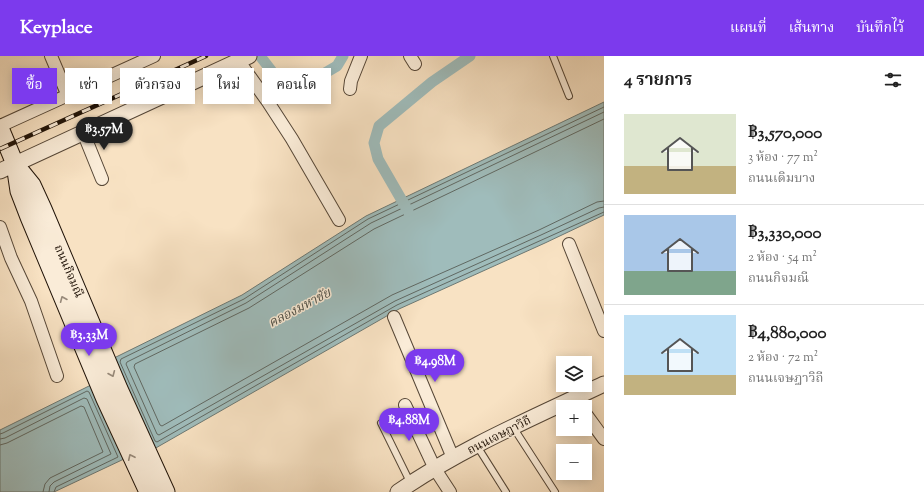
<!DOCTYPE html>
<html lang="th">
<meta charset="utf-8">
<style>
body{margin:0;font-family:"Sorts Mill Goudy","Noto Serif Thai",serif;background:#f6f6f6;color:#222;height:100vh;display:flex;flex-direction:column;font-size:15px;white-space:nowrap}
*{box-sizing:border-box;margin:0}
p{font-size:13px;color:#767676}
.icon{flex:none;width:22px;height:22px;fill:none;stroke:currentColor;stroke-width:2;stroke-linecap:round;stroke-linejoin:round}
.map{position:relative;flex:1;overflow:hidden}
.panel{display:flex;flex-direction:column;background:#fff;width:320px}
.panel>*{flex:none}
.hud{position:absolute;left:12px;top:12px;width:380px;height:36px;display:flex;gap:8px}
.fabs{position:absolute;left:556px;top:300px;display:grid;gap:8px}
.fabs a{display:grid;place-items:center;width:36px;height:36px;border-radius:0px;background:#fff;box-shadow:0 2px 10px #0003;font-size:20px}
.price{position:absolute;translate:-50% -34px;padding:0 9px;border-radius:14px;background:#7c3aed;color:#fff;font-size:13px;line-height:26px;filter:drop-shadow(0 1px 2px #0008)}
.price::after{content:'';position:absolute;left:50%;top:24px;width:12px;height:9px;margin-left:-6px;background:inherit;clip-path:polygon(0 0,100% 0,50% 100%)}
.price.current{background:#222;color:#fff}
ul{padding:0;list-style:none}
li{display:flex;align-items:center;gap:12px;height:100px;padding:0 20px}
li+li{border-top:1px solid #e0e0e0}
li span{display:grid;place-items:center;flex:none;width:112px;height:80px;border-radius:0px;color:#555}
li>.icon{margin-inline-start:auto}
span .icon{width:48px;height:48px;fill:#fffc;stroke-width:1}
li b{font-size:17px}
h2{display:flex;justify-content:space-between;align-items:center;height:48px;padding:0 20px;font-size:17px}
.chip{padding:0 14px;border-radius:0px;background:#fff;box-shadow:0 2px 10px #0003;font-size:14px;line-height:36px}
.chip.current{background:#7c3aed;color:#fff}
header{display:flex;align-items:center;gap:24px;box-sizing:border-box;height:56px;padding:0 20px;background:#7c3aed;color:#fff}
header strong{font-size:19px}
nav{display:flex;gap:22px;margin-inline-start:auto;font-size:14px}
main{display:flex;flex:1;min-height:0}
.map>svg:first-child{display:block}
.water{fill:#9fbcbb;stroke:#6c7873}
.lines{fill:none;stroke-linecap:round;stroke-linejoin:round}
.shore{stroke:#606862;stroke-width:1}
.canal{stroke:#9fbcbb;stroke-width:11}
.service-casing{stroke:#564737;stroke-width:8}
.minor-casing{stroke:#564737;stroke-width:14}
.tertiary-casing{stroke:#564737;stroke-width:17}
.secondary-casing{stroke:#201308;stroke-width:19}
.service{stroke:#faecd8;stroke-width:6}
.minor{stroke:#faecd8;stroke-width:12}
.tertiary{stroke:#faecd8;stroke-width:15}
.secondary{stroke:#faecd8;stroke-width:17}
.rail-casing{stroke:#201308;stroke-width:4.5}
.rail{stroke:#faecd8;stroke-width:3;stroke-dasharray:9;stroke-linecap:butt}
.oneway{stroke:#988a7a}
.labels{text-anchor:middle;stroke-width:3;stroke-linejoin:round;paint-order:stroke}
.street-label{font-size:12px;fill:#201308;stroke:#faecd8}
.water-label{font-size:13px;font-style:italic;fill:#4c4e47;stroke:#faecd8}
</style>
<header>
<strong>Keyplace</strong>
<nav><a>แผนที่</a><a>เส้นทาง</a><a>บันทึกไว้</a></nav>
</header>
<main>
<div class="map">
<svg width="604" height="436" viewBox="0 0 604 436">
<rect width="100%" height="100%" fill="#f8e2c3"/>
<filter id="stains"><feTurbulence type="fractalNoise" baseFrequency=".005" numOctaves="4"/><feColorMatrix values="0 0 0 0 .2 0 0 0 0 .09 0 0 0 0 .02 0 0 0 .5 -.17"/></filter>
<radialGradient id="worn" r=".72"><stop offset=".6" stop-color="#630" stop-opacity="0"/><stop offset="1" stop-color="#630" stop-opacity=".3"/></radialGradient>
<path class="water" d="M604 46V159L545 187 399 253 154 393 114 302 242 239 366 160Z
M91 329 124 403 54 436H0V374Z"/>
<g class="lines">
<path class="shore" d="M604 51 368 163 244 243 121 303 120 306 155 385 157 386 397 249 604 156
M604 56 371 167 246 247 127 306 126 308 157 378 159 379 395 245 541 179 599 152 604 151
M604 63 374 173 249 252 135 308 134 311 160 369 162 370 392 239 539 174 597 146 604 145
M0 378 3 377 87 335 89 336 118 401 56 431 54 436
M0 383 5 382 84 342 87 343 111 398 54 426 50 430 49 436
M0 389 7 387 81 350 84 351 103 396 50 422 45 428 43 436"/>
<path class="canal" d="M260 0 277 22 292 28 308 27 337 10 343 0
M408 155 378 103 374 87 379 70 432 26 470 0"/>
<defs>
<path id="service" d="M553 0 569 40
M381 367 411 428
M513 371 555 436
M477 390 506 436"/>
<path id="minor" d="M51 0 68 40
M410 0 415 8
M238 4 268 46 292 83 339 164
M350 33 351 25 361 0
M0 70 154 0
M83 76 102 123
M0 171 11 202 31 245 57 320
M569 188 604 275
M394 261 453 402
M405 349 435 413 450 436
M585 357 604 383"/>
<path id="tertiary" d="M0 115 249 0
M398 436C461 392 535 361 604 328"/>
<path id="secondary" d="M0 72 15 108 32 129 43 153 119 333 166 436
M15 108 19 135 29 161 105 343 148 436"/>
</defs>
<use href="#service" class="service-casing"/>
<use href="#minor" class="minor-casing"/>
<use href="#tertiary" class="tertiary-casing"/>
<use href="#secondary" class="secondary-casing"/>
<use href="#service" class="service"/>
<use href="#minor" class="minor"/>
<use href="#tertiary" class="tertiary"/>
<use href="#secondary" class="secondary"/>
<defs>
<path id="rail" d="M0 93 206 0"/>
</defs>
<use href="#rail" class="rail-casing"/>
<use href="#rail" class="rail"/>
</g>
<defs><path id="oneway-chevron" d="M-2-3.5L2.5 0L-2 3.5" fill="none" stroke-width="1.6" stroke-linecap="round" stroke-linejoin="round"/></defs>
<g class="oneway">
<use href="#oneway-chevron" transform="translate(63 243) rotate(-113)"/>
<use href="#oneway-chevron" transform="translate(112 318) rotate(67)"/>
<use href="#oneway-chevron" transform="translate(131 401) rotate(-115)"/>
</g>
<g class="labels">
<g class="street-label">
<text transform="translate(69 215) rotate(67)" y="4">ถนนกิจมณี</text>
<text transform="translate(499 379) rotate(-27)" y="4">ถนนเจษฎาวิถี</text>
</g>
<g class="water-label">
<text transform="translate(299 251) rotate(-28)" y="5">คลองมหาชัย</text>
</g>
</g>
<rect width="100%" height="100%" filter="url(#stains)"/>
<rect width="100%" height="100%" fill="url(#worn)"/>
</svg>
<div class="fabs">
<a><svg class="icon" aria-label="layers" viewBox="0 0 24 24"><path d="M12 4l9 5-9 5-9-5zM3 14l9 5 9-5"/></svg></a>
<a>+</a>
<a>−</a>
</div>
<b class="price current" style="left:104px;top:95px">฿3.57M</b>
<b class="price" style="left:89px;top:301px">฿3.33M</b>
<b class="price" style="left:435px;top:327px">฿4.98M</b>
<b class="price" style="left:409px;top:386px">฿4.88M</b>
<div class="hud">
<a class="chip current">ซื้อ</a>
<a class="chip">เช่า</a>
<a class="chip">ตัวกรอง</a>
<a class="chip">ใหม่</a>
<a class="chip">คอนโด</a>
</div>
</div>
<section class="panel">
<h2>4 รายการ<svg class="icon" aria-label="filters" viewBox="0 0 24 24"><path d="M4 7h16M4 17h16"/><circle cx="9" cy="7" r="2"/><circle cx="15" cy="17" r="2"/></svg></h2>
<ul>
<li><span style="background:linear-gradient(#dfe7d0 65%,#c2b280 0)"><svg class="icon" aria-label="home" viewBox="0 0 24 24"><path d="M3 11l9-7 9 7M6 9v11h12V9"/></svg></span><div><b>฿3,570,000</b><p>3 ห้อง · 77 m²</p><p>ถนนเดิมบาง</p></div></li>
<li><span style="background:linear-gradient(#a9c7e8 70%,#7fa58c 0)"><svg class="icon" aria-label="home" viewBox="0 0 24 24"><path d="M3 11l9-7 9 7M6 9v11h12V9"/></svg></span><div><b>฿3,330,000</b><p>2 ห้อง · 54 m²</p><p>ถนนกิจมณี</p></div></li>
<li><span style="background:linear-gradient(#bfe0f5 75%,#c2b280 0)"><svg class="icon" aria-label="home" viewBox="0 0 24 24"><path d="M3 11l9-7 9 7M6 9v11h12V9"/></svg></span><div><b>฿4,880,000</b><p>2 ห้อง · 72 m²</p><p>ถนนเจษฎาวิถี</p></div></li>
</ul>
</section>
</main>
